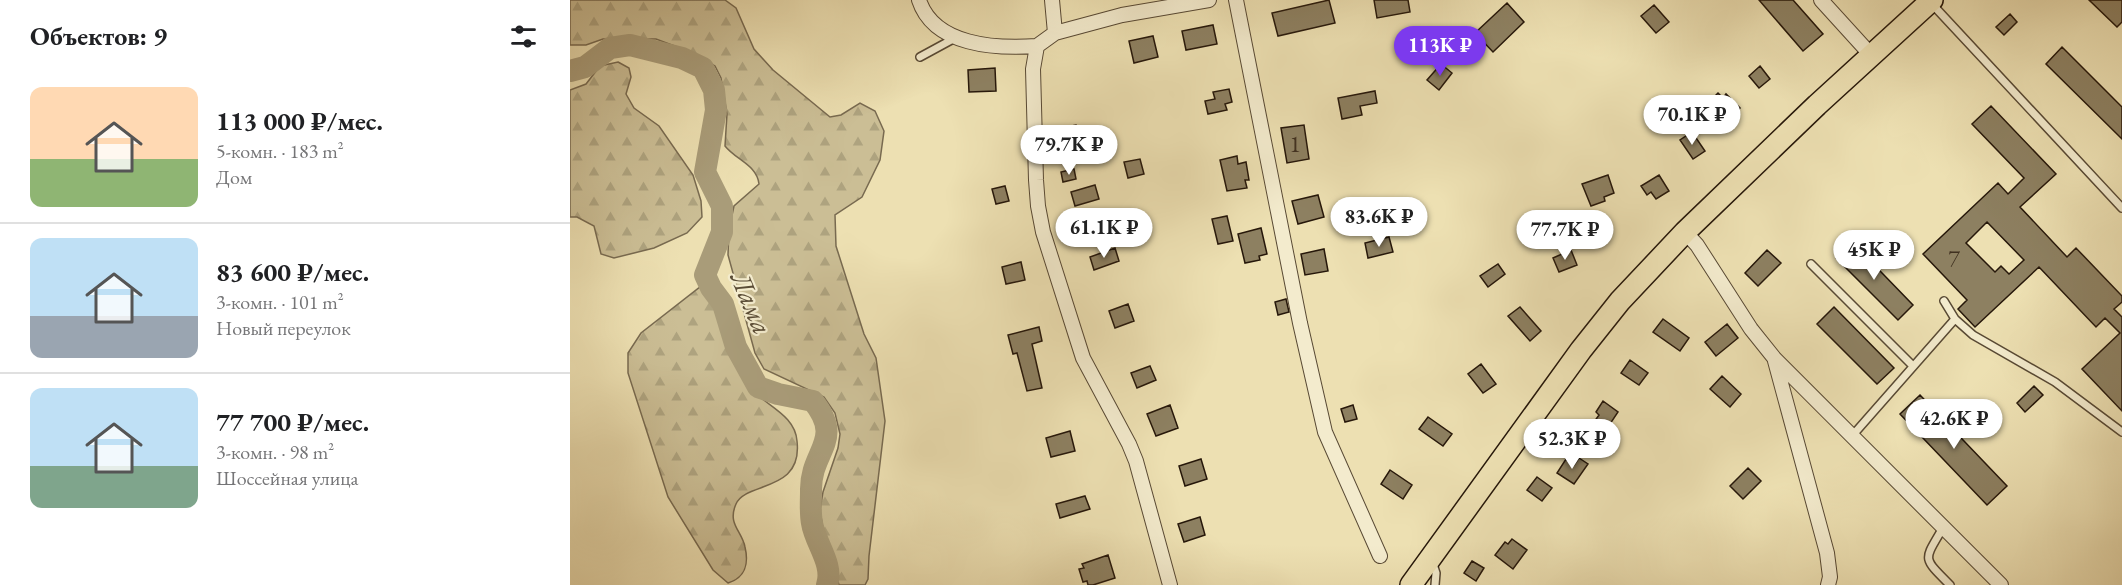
<!DOCTYPE html>
<html lang="ru">
<meta charset="utf-8">
<style>
body{margin:0;font-family:"EB Garamond",serif;background:#f6f6f6;color:#202124;height:100vh;display:flex;flex-direction:column;font-size:22px;white-space:nowrap}
*{box-sizing:border-box;margin:0}
p{font-size:20px;color:#757577}
.icon{flex:none;width:33px;height:33px;fill:none;stroke:currentColor;stroke-width:2;stroke-linecap:round;stroke-linejoin:round}
.map{position:relative;flex:1;overflow:hidden}
.sheet{display:flex;flex-direction:column;background:#fff;width:570px}
.sheet>*{flex:none}
.price{position:absolute;translate:-50% -51px;padding:0 14px;border-radius:21px;background:#fff;color:#222;font-size:20px;line-height:39px;filter:drop-shadow(0 2px 3px #0008)}
.price::after{content:'';position:absolute;left:50%;top:36px;width:18px;height:14px;margin-left:-9px;background:inherit;clip-path:polygon(0 0,100% 0,50% 100%)}
.price.current{background:#7c3aed;color:#fff}
ul{padding:0;list-style:none}
li{display:flex;align-items:center;gap:18px;height:150px;padding:0 30px}
li+li{border-top:2px solid #e0e0e0}
li span{display:grid;place-items:center;flex:none;width:168px;height:120px;border-radius:12px;color:#555}
li>.icon{margin-inline-start:auto}
span .icon{width:72px;height:72px;fill:#fffc;stroke-width:1}
li b{font-size:26px}
h2{display:flex;justify-content:space-between;align-items:center;height:72px;padding:0 30px;font-size:26px}
main{display:flex;flex:1;min-height:0}
.map>svg:first-child{display:block}
.forest{fill:url(#forest-firs);stroke:#786a50;stroke-width:1.5}
.lines{fill:none;stroke-linecap:round;stroke-linejoin:round}
.river{stroke:#a99c79;stroke-width:22}
.building{fill:#8d8061;stroke:#26170a;stroke-width:1.5;fill-rule:evenodd}
.lane-casing{stroke:#584934;stroke-width:10}
.street-casing{stroke:#584934;stroke-width:16}
.primary-casing{stroke:#26170a;stroke-width:24}
.lane{stroke:#f3ebcd;stroke-width:7}
.street{stroke:#f3ebcd;stroke-width:14}
.primary{stroke:#ede0b2;stroke-width:21}
.labels{text-anchor:middle;stroke-width:4.5;stroke-linejoin:round;paint-order:stroke}
.number-label{font-size:24px;fill:#403120}
.water-label{font-size:28px;font-style:italic;fill:#5a4c36;stroke:#f3ebcd}
</style>
<main>
<section class="sheet">
<h2>Объектов: 9<svg class="icon" aria-label="filters" viewBox="0 0 24 24"><path d="M4 7h16M4 17h16"/><circle cx="9" cy="7" r="2"/><circle cx="15" cy="17" r="2"/></svg></h2>
<ul>
<li><span style="background:linear-gradient(#ffd9b3 60%,#8fb573 0)"><svg class="icon" aria-label="home" viewBox="0 0 24 24"><path d="M3 11l9-7 9 7M6 9v11h12V9"/></svg></span><div><b>113 000 ₽/мес.</b><p>5-комн. · 183 m²</p><p>Дом</p></div></li>
<li><span style="background:linear-gradient(#bfe0f5 65%,#9aa5b1 0)"><svg class="icon" aria-label="home" viewBox="0 0 24 24"><path d="M3 11l9-7 9 7M6 9v11h12V9"/></svg></span><div><b>83 600 ₽/мес.</b><p>3-комн. · 101 m²</p><p>Новый переулок</p></div></li>
<li><span style="background:linear-gradient(#bfe0f5 65%,#7fa58c 0)"><svg class="icon" aria-label="home" viewBox="0 0 24 24"><path d="M3 11l9-7 9 7M6 9v11h12V9"/></svg></span><div><b>77 700 ₽/мес.</b><p>3-комн. · 98 m²</p><p>Шоссейная улица</p></div></li>
</ul>
</section>
<div class="map">
<svg width="1552" height="585" viewBox="0 0 1552 585">
<defs>
<pattern id="forest-firs" width="22" height="20" patternUnits="userSpaceOnUse" patternTransform="scale(1.5)"><rect width="22" height="20" fill="#cbbe95"/><path d="M5 1l3.5 6h-7zM16 11l3.5 6h-7z" fill="#aea37f"/></pattern>
</defs>
<rect width="100%" height="100%" fill="#ede0b2"/>
<filter id="stains"><feTurbulence type="fractalNoise" baseFrequency=".00333" numOctaves="4"/><feColorMatrix values="0 0 0 0 .2 0 0 0 0 .09 0 0 0 0 .02 0 0 0 .5 -.17"/></filter>
<radialGradient id="worn" r=".72"><stop offset=".6" stop-color="#630" stop-opacity="0"/><stop offset="1" stop-color="#630" stop-opacity=".3"/></radialGradient>
<path class="forest" d="M0 0H155L166 8 184 49 203 70 260 117 271 115 290 103 305 111 314 131 310 160 292 197 265 215 266 246 294 334 306 358 315 421 299 556 298 579 295 585H269L253 529 250 510 253 492 268 448 270 434 265 413 254 397 194 369 185 353 158 255 159 229 164 206 189 184C187 165 166 160 155 146L157 114 151 78 145 66 123 53 86 39H33L16 45H0Z
M48 62 59 68 61 77 56 94 64 108 89 126 123 175 131 201 132 217 117 233 84 248 44 258 31 254 24 226 7 217H0V90L16 84 30 66Z
M130 287C146 296 148 314 153 330 158 344 169 373 177 384 192 405 225 413 227 441 233 493 176 481 166 504 157 524 172 531 175 547 179 564 175 578 158 583L143 570 98 497 58 373V353L71 333Z"/>
<g class="lines">
<path class="river" d="M0 71 15 67 40 48 60 45 112 58 133 68 144 90 146 110 135 172 152 206V232L135 275 141 288 153 304 166 347 188 387 208 394 243 401C275 441 240 450 241 491 241 501 240 513 242 523 245 543 264 564 257 585"/>
</g>
<path class="building" d="M759 0 765 23 708 36 702 13Z
M804 0H838L840 12 807 18Z
M1189 0H1223L1253 34 1233 51Z
M1519 0H1552V22L1547 27Z
M937 3 954 22 923 52 905 33Z
M1084 5 1099 22 1086 33 1071 16Z
M1440 14 1447 22 1434 35 1426 27Z
M643 25 647 44 616 50 612 31Z
M583 36 588 57 564 63 559 41Z
M1492 47 1552 107V139L1476 64Z
M871 64 882 73 869 90 857 80Z
M1190 66 1200 79 1189 88 1179 76Z
M425 68 426 91 399 92 398 70Z
M659 89 662 102 655 104 657 110 638 114 635 101 645 99 643 92Z
M805 91 807 103 790 106 792 115 772 119 768 98Z
M1148 93 1153 98 1156 94 1170 108 1156 122 1137 104Z
M1421 106 1486 174 1450 207 1497 257 1506 248 1552 296V302L1544 309 1552 317V411L1512 369 1550 333 1535 318 1526 327 1469 267 1405 327 1388 309 1397 300 1353 254 1428 183 1438 194 1454 178 1402 124ZM1417 222 1454 260 1439 274 1431 266 1425 272 1396 243Z
M506 125 509 140 492 143 490 128Z
M734 125 739 159 717 163 711 128Z
M1122 132 1135 151 1123 159 1110 140Z
M667 156 668 164 676 162 679 180H675L677 188 657 191 650 160Z
M570 159 574 174 558 178 554 162Z
M504 169 506 179 493 182 491 172Z
M1038 175 1044 193 1034 197 1035 201 1021 206 1012 184Z
M1089 175 1099 191 1086 199 1081 192 1077 195 1071 186Z
M525 185 529 199 505 206 501 192Z
M435 186 439 201 426 204 422 189Z
M748 195 754 217 728 224 722 201Z
M657 216 663 241 648 244 642 219Z
M691 228 697 254 689 256 690 260 675 263 668 234Z
M819 237 823 252 798 258 795 243Z
M1282 242 1343 305 1328 320 1266 258Z
M545 248 549 261 524 270 520 257Z
M754 249 758 271 735 275 731 254Z
M1001 250 1007 265 989 272 983 258Z
M1197 250 1211 263 1188 286 1175 273Z
M451 262 455 280 436 284 432 267Z
M928 264 935 274 918 287 910 276Z
M716 299 719 312 708 315 705 302Z
M558 304 564 321 545 328 539 311Z
M950 307 971 331 960 341 938 316Z
M1264 307 1324 368 1307 384 1247 324Z
M1093 319 1119 338 1110 351 1083 332Z
M1157 324 1168 338 1146 356 1135 342Z
M469 327 472 341 462 344 472 388 457 391 447 353 443 354 438 335Z
M1060 360 1078 373 1069 385 1051 373Z
M911 364 926 384 913 393 898 374Z
M580 366 586 380 567 388 561 373Z
M1152 376 1171 394 1160 407 1140 389Z
M1464 386 1473 395 1455 412 1447 403Z
M1350 395 1437 486 1417 505 1330 414Z
M1033 401 1048 412 1036 430 1024 422 1029 415 1026 412Z
M600 405 608 428 586 436 577 414Z
M783 405 787 419 775 422 771 409Z
M858 417 882 434 873 446 849 429Z
M500 431 505 451 481 457 476 438Z
M1009 458 1018 464 1004 484 987 473 996 459 1004 465Z
M631 459 637 479 615 486 609 466Z
M1178 468 1191 481 1173 499 1160 486Z
M820 470 842 485 833 499 811 484Z
M967 477 982 488 972 501 957 490Z
M515 496 520 509 490 518 486 504Z
M630 517 635 535 614 542 608 524Z
M942 539 957 550 943 569 925 555 935 542 938 544Z
M538 555 545 578 523 585H518L517 581 513 582 509 569 514 568 512 564Z
M902 561 914 568 906 581 894 573Z"/>
<g class="lines">
<defs>
<path id="lane" d="M1362 4 1552 208
M350 57 385 38
M1241 264 1343 366
M1374 301 1385 319 1403 335 1485 382 1552 432
M1282 436 1385 319
M1374 526C1354 561 1351 556 1380 585
M862 561 866 573 865 585"/>
<path id="street" d="M349 0C364 46 426 49 467 46
M482 0 485 33
M666 0 730 323 755 432 810 556
M1251 0 1301 55
M467 46 463 69 466 180 468 206 473 232 513 358 559 444 566 461 600 585
M467 46 485 33 552 15 639 0
M1115 232 1127 245 1181 329 1205 359 1431 585
M1205 361 1257 553 1260 577 1258 585"/>
<path id="primary" d="M841 585 1011 350 1050 301 1115 232 1247 105 1362 0"/>
</defs>
<use href="#lane" class="lane-casing"/>
<use href="#street" class="street-casing"/>
<use href="#primary" class="primary-casing"/>
<use href="#lane" class="lane"/>
<use href="#street" class="street"/>
<use href="#primary" class="primary"/>
</g>
<g class="labels">
<g class="number-label">
<text x="725" y="152">1</text>
<text x="1384" y="267">7</text>
</g>
<g class="water-label">
<text transform="translate(182 303) rotate(67)" y="10">Лама</text>
</g>
</g>
<rect width="100%" height="100%" filter="url(#stains)"/>
<rect width="100%" height="100%" fill="url(#worn)"/>
</svg>
<b class="price current" style="left:870px;top:77px">113K ₽</b>
<b class="price" style="left:1122px;top:146px">70.1K ₽</b>
<b class="price" style="left:499px;top:176px">79.7K ₽</b>
<b class="price" style="left:809px;top:248px">83.6K ₽</b>
<b class="price" style="left:534px;top:259px">61.1K ₽</b>
<b class="price" style="left:995px;top:261px">77.7K ₽</b>
<b class="price" style="left:1304px;top:281px">45K ₽</b>
<b class="price" style="left:1384px;top:450px">42.6K ₽</b>
<b class="price" style="left:1002px;top:470px">52.3K ₽</b>
</div>
</main>
